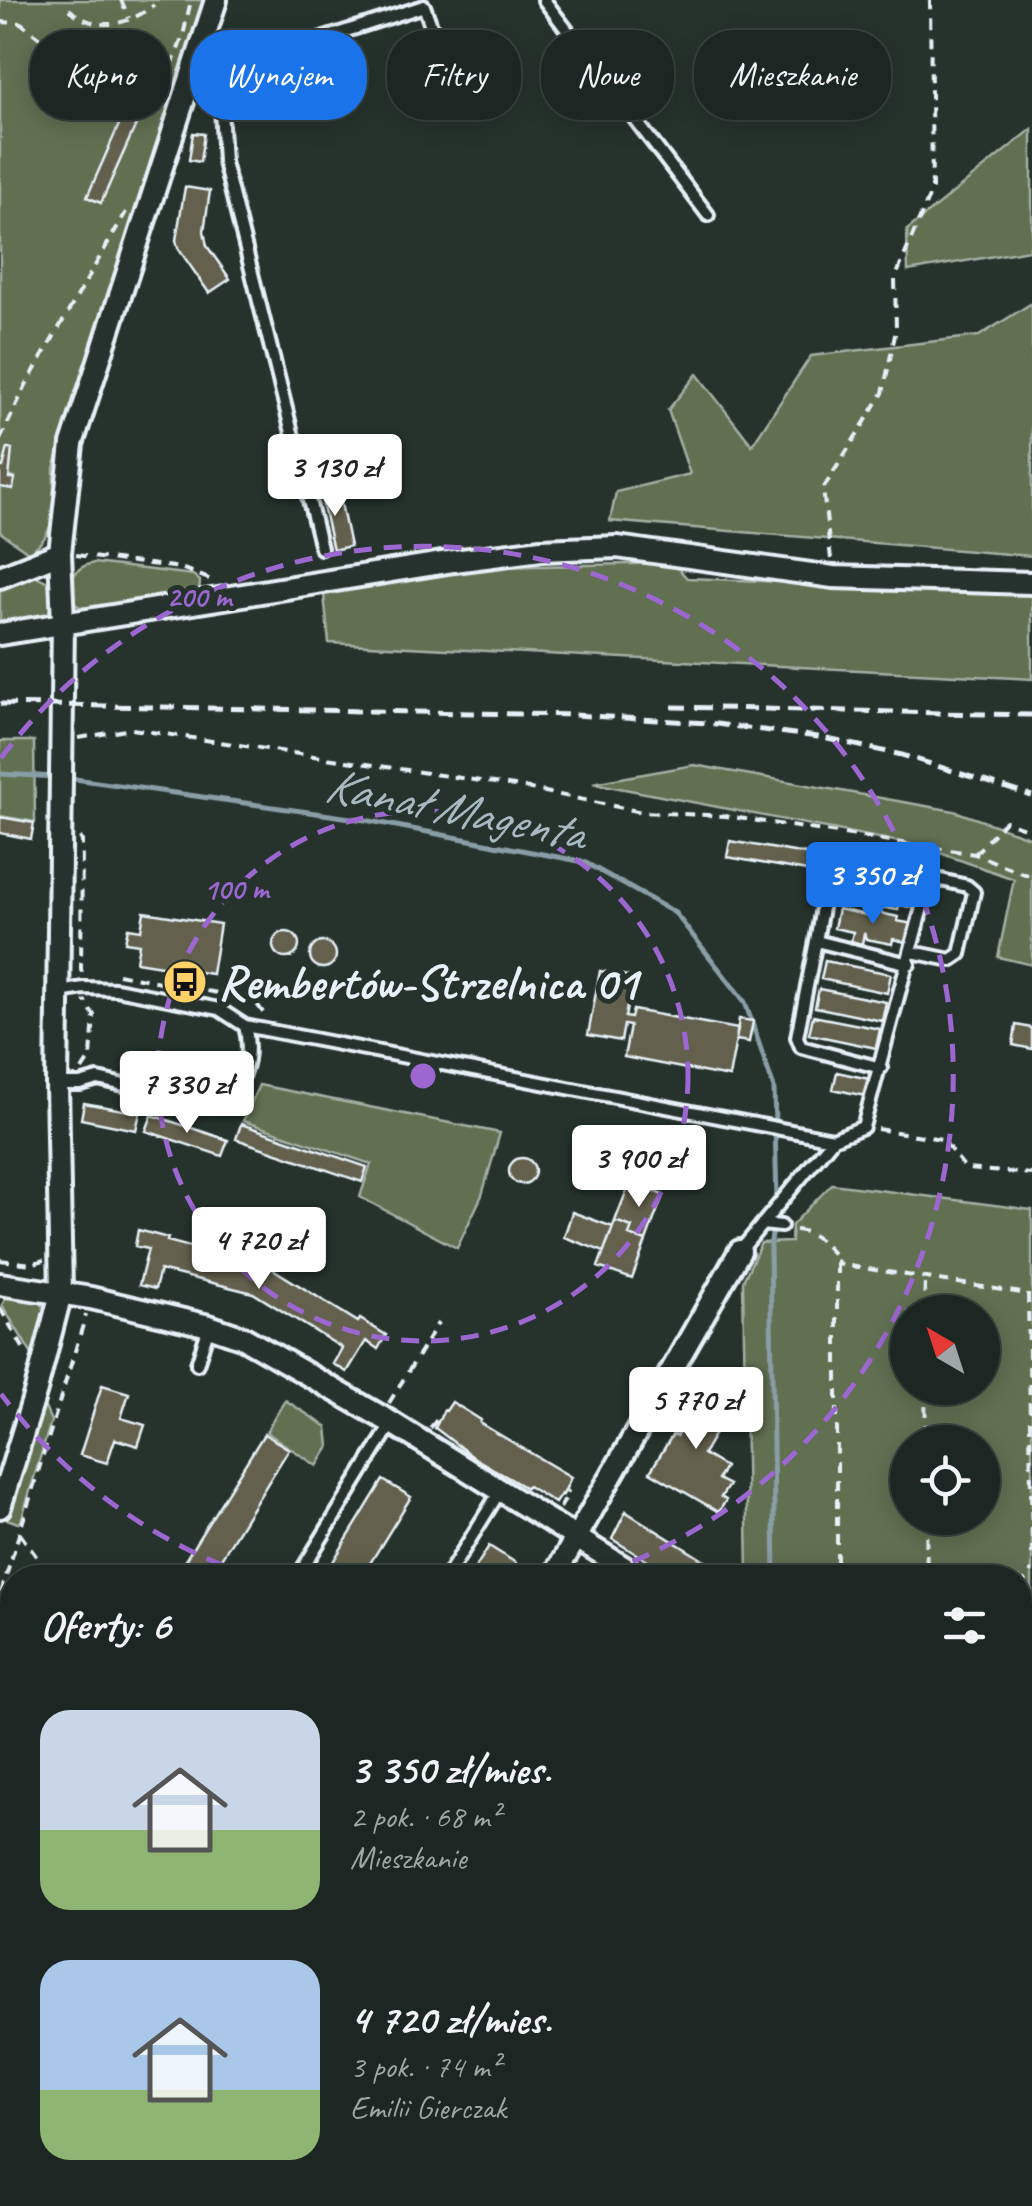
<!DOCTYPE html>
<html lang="pl">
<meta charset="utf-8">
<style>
body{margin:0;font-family:Caveat,sans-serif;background:#29322f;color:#f1f3f6;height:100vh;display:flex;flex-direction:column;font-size:38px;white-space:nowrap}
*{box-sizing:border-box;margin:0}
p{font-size:32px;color:#a0a5a5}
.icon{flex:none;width:55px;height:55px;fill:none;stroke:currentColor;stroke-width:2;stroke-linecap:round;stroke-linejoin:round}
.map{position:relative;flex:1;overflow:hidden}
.details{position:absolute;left:0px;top:1565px;width:1032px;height:642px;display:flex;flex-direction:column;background:#1c2622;border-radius:40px 40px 0 0;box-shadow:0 5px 25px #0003,0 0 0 2px #3a4340}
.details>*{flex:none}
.guide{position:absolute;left:30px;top:30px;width:972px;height:90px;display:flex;gap:20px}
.needle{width:65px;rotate:321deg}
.tools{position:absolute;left:890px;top:1295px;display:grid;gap:20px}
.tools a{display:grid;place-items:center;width:110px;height:110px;border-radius:50%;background:#1c2622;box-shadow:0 5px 25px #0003,0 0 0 2px #3a4340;font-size:50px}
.price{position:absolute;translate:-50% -85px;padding:0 22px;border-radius:10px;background:#fff;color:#222;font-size:32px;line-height:65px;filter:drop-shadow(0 2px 5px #0008)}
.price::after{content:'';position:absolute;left:50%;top:60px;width:30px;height:22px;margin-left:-15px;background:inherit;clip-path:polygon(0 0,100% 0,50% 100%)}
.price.current{background:#1a73e8;color:#fff}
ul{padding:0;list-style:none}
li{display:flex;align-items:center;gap:30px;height:250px;padding:0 40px}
li span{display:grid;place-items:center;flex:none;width:280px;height:200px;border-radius:30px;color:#555}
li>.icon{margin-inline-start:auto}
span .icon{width:120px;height:120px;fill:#fffc;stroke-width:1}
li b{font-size:42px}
h2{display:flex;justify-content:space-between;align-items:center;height:120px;padding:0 40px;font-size:42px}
.pill{padding:0 35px;border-radius:40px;background:#1c2622;box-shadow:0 5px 25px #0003,0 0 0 2px #3a4340;font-size:35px;line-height:90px}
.pill.current{background:#1a73e8;color:#fff}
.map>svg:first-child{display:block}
.green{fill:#606f51;stroke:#a4b0a4;stroke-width:2.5;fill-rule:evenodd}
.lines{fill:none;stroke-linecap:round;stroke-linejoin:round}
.stream{stroke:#8a9ea7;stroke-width:5}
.building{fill:#63614d;stroke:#e8f1f8;stroke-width:2.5}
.lane-casing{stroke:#e8f1f8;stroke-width:18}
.street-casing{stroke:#e8f1f8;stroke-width:28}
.path{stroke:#e8f1f8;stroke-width:4;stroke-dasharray:10 8;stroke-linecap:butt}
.lane{stroke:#26332d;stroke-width:10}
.street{stroke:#26332d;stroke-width:20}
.rail{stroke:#e8f1f8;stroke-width:5;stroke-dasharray:15 8;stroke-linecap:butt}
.ring{fill:none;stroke:#9c67d0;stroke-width:5;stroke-dasharray:18 12}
.labels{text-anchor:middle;stroke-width:10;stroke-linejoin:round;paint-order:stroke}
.poi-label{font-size:48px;font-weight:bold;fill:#e8f1f8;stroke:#26332d;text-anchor:start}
.water-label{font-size:50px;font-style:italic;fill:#a9b9c2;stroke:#26332d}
.centre{fill:#9c67d0;stroke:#26332d;stroke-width:5}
.ring-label{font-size:30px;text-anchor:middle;font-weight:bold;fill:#9c67d0;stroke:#26332d;stroke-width:10;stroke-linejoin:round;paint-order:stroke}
</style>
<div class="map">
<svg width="1032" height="2206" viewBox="0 0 1032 2206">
<rect width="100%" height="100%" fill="#26332d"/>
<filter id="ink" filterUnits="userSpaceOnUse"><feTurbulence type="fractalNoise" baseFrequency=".01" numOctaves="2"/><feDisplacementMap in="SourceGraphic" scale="20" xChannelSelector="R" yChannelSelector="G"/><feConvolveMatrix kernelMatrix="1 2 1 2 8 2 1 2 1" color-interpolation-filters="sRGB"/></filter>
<g filter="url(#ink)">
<path class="green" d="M0 0H204L54 468C53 500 60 535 28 552L0 532Z
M1032 129V238L1029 250 908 271 907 230Z
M1032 303V556L610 521 616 492 690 474 668 410 697 374 752 445 811 356 979 336Z
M94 563 193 575 200 581 199 593 93 612 76 605 71 597C71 578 73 567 94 563Z
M673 563 687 578 1032 592V679L329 643 324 595 450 568Z
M32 574 48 582C69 620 26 623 0 627V586Z
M0 741H34L35 822 0 816Z
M694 765 954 811 1032 838V965L998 957 1014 879 920 846 593 783Z
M259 1085 500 1133 482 1195 457 1248 360 1197 371 1164 243 1121Z
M832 1184 1032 1210V2206H713L715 2195H1020V1578L748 1577 743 1281 761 1243 791 1242 792 1225ZM908 1312H982V1388H908ZM908 1442H982V1518H908Z
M9 1292 37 1299 46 1309 34 1358 2 1305Z
M285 1400 327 1427 329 1447 317 1466 266 1432Z
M42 1401 51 1421 21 1521 18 1523 7 1519Z
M82 2195H234L232 2206H84Z"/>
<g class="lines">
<path class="stream" d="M0 774 57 777
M68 778 365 820 584 862 675 913 745 1002 774 1088 777 1200
M775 1578 770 1247 776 1211"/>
</g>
<path class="building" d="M129 102 143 109 101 203 87 197Z
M193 133 204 134 200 162 189 160Z
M185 187 210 191 204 231 207 246 230 279 209 293 178 248 176 240Z
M8 448 12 449 9 478H15L13 489 0 487V466L3 467Z
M338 489 350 546 333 550 320 493Z
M0 817 34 823 31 839 0 833Z
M730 841 817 856 813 872 727 857Z
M844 875 877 882 878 877 904 882 903 886 920 890 916 908 899 905 898 910 873 906 874 901 840 895Z
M838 909 871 916 872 911 898 917 897 921 913 924 909 943 893 939 892 944 866 939 864 933 862 944 851 941 853 932 834 928Z
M144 912 220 924 212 974 136 962 139 944 125 942 128 928 141 930Z
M273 945a13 13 0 1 1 26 0a13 13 0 1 1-26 0Z
M310 955a13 13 0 1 1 26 0a13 13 0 1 1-26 0Z
M825 961 891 974 887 993 821 979Z
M600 971 633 977 625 1017 631 1018 633 1010 738 1029 729 1077 624 1057 630 1026 624 1025 621 1041 588 1035Z
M819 989 886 1002 882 1021 815 1007Z
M813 1016 880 1029 876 1048 809 1034Z
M739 1019 753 1021 749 1042 736 1040Z
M1016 1025 1032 1028V1049L1013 1045Z
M837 1072 869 1079 865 1096 833 1089Z
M84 1103 140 1113 136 1130 81 1119Z
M152 1115 228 1140 222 1156 146 1131Z
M241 1124 367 1167 362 1182 236 1139Z
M509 1171a13 13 0 1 1 26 0a13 13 0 1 1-26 0Z
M630 1182 663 1195 646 1241 629 1235 632 1227 615 1221Z
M572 1212 613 1227 604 1252 564 1237Z
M615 1221 632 1227 629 1235 646 1241 632 1279 598 1267Z
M138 1230 168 1238 167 1241 271 1268 358 1322 360 1319 386 1335 378 1349 366 1341 347 1372 333 1364 342 1348 253 1293 160 1270 155 1289 139 1285 148 1249 135 1246Z
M102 1385 129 1393 121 1418 145 1425 138 1446 115 1439 107 1463 80 1455Z
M701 1385 728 1401 723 1410 727 1412 703 1454 725 1467 718 1479 729 1485 721 1497 726 1500 719 1512 650 1472 673 1434 677 1436 686 1420 682 1418Z
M452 1402 481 1420 480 1423 571 1477 563 1495 561 1494 555 1503 528 1486 526 1488 473 1457 435 1428 444 1410 446 1411Z
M264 1434 289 1449 209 1578H191L179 1570Z
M383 1480 411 1497 361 1578H323Z
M626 1511 628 1513 732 1578H675L612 1539Z
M489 1546 516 1563 507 1578H469Z
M0 2095 12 2098V2130L9 2137 0 2135Z
M566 2195H597L594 2206H564Z"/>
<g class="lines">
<defs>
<path id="lane" d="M544 0 708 215
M196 65 219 72 224 162 321 548
M219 72 424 6 445 65
M816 941 797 1037 801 1047 881 1068
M909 964 816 941 829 869 838 863 921 876 927 889
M245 1026 833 1139
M57 1084H80L98 1079 210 1105C244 1096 253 1056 245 1026L219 1009 116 989 84 988 59 992
M762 1224 781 1226
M740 1251 833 1139 863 1127 927 889 941 880 967 886 974 892 960 954 951 960 912 952
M197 1364 209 1327
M297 1578 392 1423
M446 1578 500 1491
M1020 1740 1032 1736
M1020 1796 1032 1800
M0 1915 12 1916
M0 2064 12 2065
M240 2195 255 2206"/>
<path id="street" d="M0 577 60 553
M0 634 454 561 541 550 617 547 833 577 1032 583
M0 1284 91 1298 209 1326 244 1338 392 1423 641 1578
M0 1507 36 1390 61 1293 57 1084 63 623 60 553 72 444 216 0
M553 1578 740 1251
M0 1613 12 1616
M0 2021 12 2023
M378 2206 380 2195
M703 2206 705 2195"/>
</defs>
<use href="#lane" class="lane-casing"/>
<use href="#street" class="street-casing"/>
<path class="path" d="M121 0 129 18
M69 9C96 33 127 26 154 5
M0 22 21 23 105 90 147 96 164 105
M159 100 183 36 191 0
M0 440 26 385 126 212
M76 555 181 568 214 581
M831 559 823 489 883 393 896 330 895 279 932 189 930 0
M79 738 132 729 172 735 521 787 642 812 725 816 975 854 1032 877
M80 837 82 841 81 970 84 976
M975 854 1005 821 1032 831
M118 974 254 1000 267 1018
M82 1070 91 1056 94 1015 84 1000
M877 1129 942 1139 966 1169 1032 1174
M795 1230C815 1231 825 1245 838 1259L837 1264 1028 1294 1032 1554
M0 1260 31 1264 44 1260
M837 1264V1578
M0 1308 25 1351
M924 1312 925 1278
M925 1388 926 1442
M389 1403 438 1323
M430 1428 441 1415
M560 1508 569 1493 566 1491
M926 1518 927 1578
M20 1534 52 1578
M1020 1588 1032 1570
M1 1593 86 1315
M0 1706 12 1697
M1020 1784 1023 1754
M0 1995 12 1997
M1020 2059 1032 2060
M1020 2090 1032 2105
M653 2195 658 2206
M755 2195 766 2206
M816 2206 828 2195"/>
<use href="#lane" class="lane"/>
<use href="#street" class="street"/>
<path class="rail" d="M0 704 574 715 708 723 818 737 902 755 1032 796
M672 707 1032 715"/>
</g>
</g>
<g class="ring">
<circle cx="423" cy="1076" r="265"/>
<path d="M251 1576A529 529 0 0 1 1 1394M1 758A529 529 0 1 1 595 1576"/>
</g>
<defs>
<symbol id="bus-disc" viewBox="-11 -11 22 22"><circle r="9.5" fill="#ffd166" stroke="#26332d"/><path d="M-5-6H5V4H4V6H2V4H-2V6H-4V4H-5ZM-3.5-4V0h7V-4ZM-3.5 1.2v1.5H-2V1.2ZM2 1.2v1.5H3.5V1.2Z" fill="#111"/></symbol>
</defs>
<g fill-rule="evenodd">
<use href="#bus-disc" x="160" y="957" width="50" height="50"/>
</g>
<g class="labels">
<g class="poi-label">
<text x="218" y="999">Rembertów-Strzelnica 01</text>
</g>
<g class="water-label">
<text transform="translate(455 807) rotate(11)" y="18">Kanał Magenta</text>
</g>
</g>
<circle cx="423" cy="1076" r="15" class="centre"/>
<g class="ring-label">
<text x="199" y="607">200 m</text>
<text x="236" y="899">100 m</text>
</g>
</svg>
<div class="tools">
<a><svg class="needle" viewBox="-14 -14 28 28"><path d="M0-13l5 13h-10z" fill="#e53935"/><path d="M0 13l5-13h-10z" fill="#a0a5a5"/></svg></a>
<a><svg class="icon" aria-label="locate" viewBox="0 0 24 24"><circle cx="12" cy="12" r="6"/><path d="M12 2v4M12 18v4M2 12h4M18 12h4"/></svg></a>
</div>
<b class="price" style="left:335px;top:519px">3 130 zł</b>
<b class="price current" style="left:873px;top:927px">3 350 zł</b>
<b class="price" style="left:187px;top:1136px">7 330 zł</b>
<b class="price" style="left:639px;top:1210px">3 900 zł</b>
<b class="price" style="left:259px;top:1292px">4 720 zł</b>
<b class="price" style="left:696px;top:1452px">5 770 zł</b>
<div class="guide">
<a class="pill">Kupno</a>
<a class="pill current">Wynajem</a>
<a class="pill">Filtry</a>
<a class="pill">Nowe</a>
<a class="pill">Mieszkanie</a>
</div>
<section class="details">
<h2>Oferty: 6<svg class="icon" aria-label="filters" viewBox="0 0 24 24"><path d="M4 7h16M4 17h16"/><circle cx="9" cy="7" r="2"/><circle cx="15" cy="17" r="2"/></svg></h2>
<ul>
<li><span style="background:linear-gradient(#c9d6e8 60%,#8fb573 0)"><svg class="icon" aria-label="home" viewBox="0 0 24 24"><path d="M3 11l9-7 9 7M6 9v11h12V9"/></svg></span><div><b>3 350 zł/mies.</b><p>2 pok. · 68 m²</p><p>Mieszkanie</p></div></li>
<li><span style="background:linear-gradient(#a9c7e8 65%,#8fb573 0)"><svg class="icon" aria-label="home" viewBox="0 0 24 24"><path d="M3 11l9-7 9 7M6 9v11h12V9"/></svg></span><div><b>4 720 zł/mies.</b><p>3 pok. · 74 m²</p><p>Emilii Gierczak</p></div></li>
</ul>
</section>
</div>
